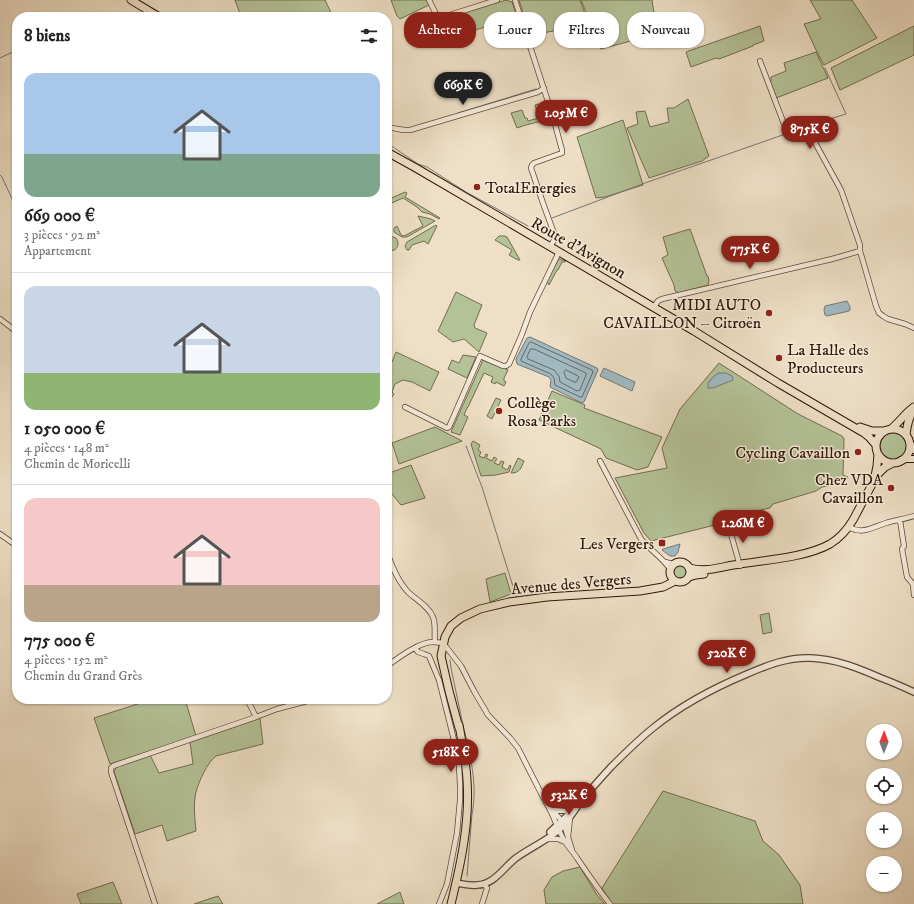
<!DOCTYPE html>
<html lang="fr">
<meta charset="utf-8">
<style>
body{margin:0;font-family:"IM FELL DW Pica",serif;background:#f6f6f6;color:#222;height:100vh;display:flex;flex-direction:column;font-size:15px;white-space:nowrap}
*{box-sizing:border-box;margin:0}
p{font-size:13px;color:#767676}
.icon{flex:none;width:22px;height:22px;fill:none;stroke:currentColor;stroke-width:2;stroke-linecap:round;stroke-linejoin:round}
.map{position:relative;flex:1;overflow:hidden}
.sheet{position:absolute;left:12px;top:12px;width:380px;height:692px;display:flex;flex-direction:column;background:#fff;border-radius:16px;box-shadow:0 1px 3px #0004}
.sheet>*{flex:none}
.hud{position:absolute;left:404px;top:12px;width:380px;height:36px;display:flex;gap:8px}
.needle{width:26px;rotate:1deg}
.tools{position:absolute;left:866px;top:724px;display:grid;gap:8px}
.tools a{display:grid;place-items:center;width:36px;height:36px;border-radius:50%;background:#fff;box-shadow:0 1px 3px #0004;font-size:20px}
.price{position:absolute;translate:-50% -34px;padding:0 9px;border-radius:14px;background:#8f2418;color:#fff;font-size:13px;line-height:26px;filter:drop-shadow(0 1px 2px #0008)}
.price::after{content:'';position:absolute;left:50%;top:24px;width:12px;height:9px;margin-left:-6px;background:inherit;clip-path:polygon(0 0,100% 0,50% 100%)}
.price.on{background:#222;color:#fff}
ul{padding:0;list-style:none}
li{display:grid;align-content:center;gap:8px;height:212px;padding:0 12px}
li+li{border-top:1px solid #e0e0e0}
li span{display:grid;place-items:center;height:124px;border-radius:12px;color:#555}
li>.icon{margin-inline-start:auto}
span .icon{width:72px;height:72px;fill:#fffc;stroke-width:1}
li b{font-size:17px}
h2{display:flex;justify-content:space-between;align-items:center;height:48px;padding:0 12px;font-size:17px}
.chip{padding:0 14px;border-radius:16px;background:#fff;box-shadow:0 1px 3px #0004;font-size:14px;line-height:36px}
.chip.on{background:#8f2418;color:#fff}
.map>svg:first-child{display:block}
.green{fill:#b4c298;stroke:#726c4e}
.water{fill:#a0b9c1;stroke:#747876}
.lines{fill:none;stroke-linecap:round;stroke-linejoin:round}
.shore{stroke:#686863;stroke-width:1}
.stream{stroke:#747876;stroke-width:1}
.minor-casing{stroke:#604835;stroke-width:6}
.tertiary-casing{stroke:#604835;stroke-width:8}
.secondary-casing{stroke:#311605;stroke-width:8}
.primary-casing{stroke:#311605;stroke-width:9}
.minor{stroke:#f4eada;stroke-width:4.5}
.tertiary{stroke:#f4eada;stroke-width:5.5}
.secondary{stroke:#f4eada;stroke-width:6}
.primary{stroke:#eedfc6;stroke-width:7}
.poi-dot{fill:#8f2418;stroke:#f4eada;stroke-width:1.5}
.labels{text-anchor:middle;stroke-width:3;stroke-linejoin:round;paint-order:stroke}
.poi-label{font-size:16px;fill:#311605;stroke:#f4eada;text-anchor:end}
.street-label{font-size:16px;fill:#311605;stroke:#f4eada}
</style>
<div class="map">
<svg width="914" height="904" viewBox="0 0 914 904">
<rect width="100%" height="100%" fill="#eedfc6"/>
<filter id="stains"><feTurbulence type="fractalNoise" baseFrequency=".005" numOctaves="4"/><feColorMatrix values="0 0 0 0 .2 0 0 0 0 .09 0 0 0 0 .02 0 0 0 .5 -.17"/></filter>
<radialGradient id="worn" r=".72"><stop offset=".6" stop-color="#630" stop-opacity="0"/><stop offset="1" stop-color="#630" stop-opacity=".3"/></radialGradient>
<path class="green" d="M235 0H325L333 17H250L249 14H240Z
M391 0H427L429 5 400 19 397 16Z
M506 0 512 2 517 17 453 37 449 34 446 26 442 20Z
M519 0H580L589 25 530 35Z
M581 0H652C653 11 657 22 657 34L601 49Z
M810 0H852L877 38 824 65 817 52 804 24 821 19Z
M760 26 764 41 753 45V46L719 59 716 58 691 67 686 52Z
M914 26V55L840 90 831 68Z
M816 52 828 78 776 98 770 81H771V77L786 71 784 63Z
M688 99 709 156 702 161 649 178 627 128 638 124 636 112 645 111 650 127 669 122 667 108H674Z
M538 104H545L550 119C539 122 527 124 517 128L511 113 522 110 525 118H527L528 121 539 118 535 105Z
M623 120 643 185 605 197 596 198 577 137Z
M405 192 407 193 405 197 440 218 439 219 430 214 422 212 417 207 403 198 387 205V200Z
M418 216 431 219 435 221 407 237H402L394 232V228L397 226 401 235 404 236 423 226Z
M436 225 437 226 428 244 424 241 412 245 409 250H407L405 246 407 242Z
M690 229 707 276H708L709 281 708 285 679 293 675 291 674 285 662 258 668 255 663 237Z
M390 236 396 238C401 245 396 253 387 250V238Z
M499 236H505L507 237 520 260H518L509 255 512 250 495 240Z
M559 259 566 261 565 262H562L558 270H557L549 285 547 281 558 260Z
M456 292 482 305 474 325 475 328 487 333 479 352 464 339 453 342 438 331Z
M396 352 439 372 430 391 412 382 403 380 395 384 392 392 394 394 390 400 387 399V374Z
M463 355 476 357 467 378 448 369 452 360 459 363Z
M483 360 508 370 504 378V381L506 382 504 386 496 382 495 384 491 382 493 377 484 373 468 407 467 408 464 415 468 417 460 435 451 432Z
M719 363 798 414 842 436 844 439 843 475 848 477 844 483 822 487 816 491 773 504 770 508 732 516 731 521 651 541 644 533 615 478 667 468 662 448 680 409Z
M552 391 585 405 584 408 662 437 648 467 637 470 606 458 601 449 539 420Z
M496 398 501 400 492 419 487 416Z
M435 427 462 441 399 464 392 443Z
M880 446a14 14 0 1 1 28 0a14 14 0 1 1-28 0Z
M473 441 480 445 478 450 481 452 479 456 484 458 486 454 488 455 486 458 492 461 494 457 497 459 494 463 499 465 501 461 504 462 502 467 507 470 510 465 511 466 509 472 496 475 481 476 471 444Z
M518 458 524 461C521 468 520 473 511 473Z
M411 465 425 498 401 505 387 488V474Z
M678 565C685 565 689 570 685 577L678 578 677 579 673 575C672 570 673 567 678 565Z
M505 573 511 594 490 602 486 579Z
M769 613 772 632 763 634 760 615Z
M153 699H185L196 736 110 764 94 718Z
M260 718 263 744 216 756C207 763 199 781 196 792 193 803 195 820 196 831L167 841 162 825 135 834 114 772 116 767 150 755 159 773 193 764 190 742Z
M663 791 755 821 763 841 779 855 800 885 803 904H612L602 888Z
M580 867 597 895 605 904H546L544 890 552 877 563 871Z
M113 882 122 904H81L77 894Z
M400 892 404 904H377Z
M218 896 223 904H194Z"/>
<path class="water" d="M847 301 850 307V310L849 311 827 316 825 315 824 310 825 306Z
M530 337 597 368 598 370 584 402 582 403 550 387 551 380 549 377 517 364 516 359 527 338Z
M604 368 635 382 632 391 600 376Z
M719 373H726L732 376 733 380 713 388H708V383L714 376Z
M680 544 678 552 675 556H670L662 550 663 549Z"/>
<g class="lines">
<path class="shore" d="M531 342 592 370 593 372 582 397H580L555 385 554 378 551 374 521 361V359L529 343Z
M531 349H534L586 373V375L580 390 577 391 560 382 559 376 554 370 528 359 527 357Z
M566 370 578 376 579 377 576 382H574L566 378 564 372Z"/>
<path class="stream" d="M139 0 168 17
M80 17 91 12 96 17
M0 58 17 50
M458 113 536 89
M801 128 846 114 825 68
M387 143 418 164 427 167 466 192 528 226
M403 165 496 219
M0 175 2 177 13 201H17
M552 218 645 183 797 130
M466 446 482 487 516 596
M387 569 388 571 387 576
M450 660 451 668C455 687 459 706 463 725 470 754 478 785 472 814L467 876"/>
<defs>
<path id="minor" d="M429 0 438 18H440L497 0
M515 0 553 117 562 150V153L534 163 532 165 531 168 544 206 555 236 554 240 550 247
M760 61 784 124C788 127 791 127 796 128 804 130 808 133 813 139L841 190 860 245V251L865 268 876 306 879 313 883 316 888 319 905 324 914 328
M387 128C395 127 401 131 410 130L538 92 544 88
M654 307 658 301 662 299 832 259 860 251
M0 319 17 332
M405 407 447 428 449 427 480 356 503 366H506L509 364 522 334 530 312 559 252
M600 461 641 539C650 550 662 557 670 569
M900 520 904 546 902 549 907 577 913 584 914 595
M729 527 740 566
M849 527C862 535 873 527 886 523 895 520 905 519 914 516
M0 534 17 546
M387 552C392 567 398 582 409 593 417 600 429 607 433 617 436 624 434 634 435 642
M665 562 673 564
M443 643 461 666 474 691 488 715 510 738 518 748 545 801C554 814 557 830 566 843 569 848 574 853 577 858 588 874 598 889 610 904
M415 648 418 652 424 654 429 656 439 680 454 740 459 766 460 785V800L457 833 447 884 439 904
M387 666C398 658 419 642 433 642 437 642 440 643 443 643
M247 699 256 717 277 709 307 701 329 699
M551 809C560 818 565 824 568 837
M552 810 566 811 573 809
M570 818 568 837 572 850
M547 839H558L565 842
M155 904 111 772V768L113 766 256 717
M482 904 487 888 484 884"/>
<path id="tertiary" d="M550 832 567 816
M456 883C463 884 470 886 477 885 494 885 504 867 516 858 530 848 546 841 559 830 567 822 573 813 579 804 589 791 600 779 611 767 624 754 638 740 653 728 680 706 716 687 747 674 768 665 788 657 811 658 836 659 858 668 881 678 892 682 903 687 914 692"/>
<path id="secondary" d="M910 443 914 450
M901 460 906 459H914"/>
<path id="primary" d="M131 0 159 17
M387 152 416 168 694 331 778 383 864 433 869 437 876 445
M860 427 872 431H884
M891 429C900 422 905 413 914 407
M876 446a17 17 0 1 1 34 0a17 17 0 1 1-34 0Z
M906 435C907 426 908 419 913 411
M875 476 877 466 878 454
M670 572a10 10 0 1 1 20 0a10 10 0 1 1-20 0Z
M689 568C708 573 722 566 740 564 767 560 807 557 830 544 840 538 847 530 853 520L877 475 885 467 893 463
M689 577 696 575 704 574
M459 728 449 691 441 656 445 637 451 626 461 618 480 609 509 602 547 597 640 591 663 587 675 581
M451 904C461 863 470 822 467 780 466 761 462 743 459 725"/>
</defs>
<use href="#minor" class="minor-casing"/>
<use href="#tertiary" class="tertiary-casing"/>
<use href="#secondary" class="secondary-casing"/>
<use href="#primary" class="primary-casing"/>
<use href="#minor" class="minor"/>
<use href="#tertiary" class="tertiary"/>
<use href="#secondary" class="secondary"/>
<use href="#primary" class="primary"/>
</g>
<g class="poi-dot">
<circle cx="477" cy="187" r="4"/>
<circle cx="769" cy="313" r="4"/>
<circle cx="779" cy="358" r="4"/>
<circle cx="499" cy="411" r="4"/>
<circle cx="858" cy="452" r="4"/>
<circle cx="891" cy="488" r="4"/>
<rect x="658" y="539" width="8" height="8" rx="2"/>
</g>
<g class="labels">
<g class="poi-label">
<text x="485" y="193" text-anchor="start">TotalEnergies</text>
<text x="761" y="310">MIDI AUTO<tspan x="761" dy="18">CAVAILLON – Citroën</tspan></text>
<text x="787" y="355" text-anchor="start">La Halle des<tspan x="787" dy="18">Producteurs</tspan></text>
<text x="507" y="408" text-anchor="start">Collège<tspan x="507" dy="18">Rosa Parks</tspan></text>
<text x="850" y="458">Cycling Cavaillon</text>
<text x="883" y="485">Chez VDA<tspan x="883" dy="18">Cavaillon</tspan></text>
<text x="654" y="549">Les Vergers</text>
</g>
<g class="street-label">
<text transform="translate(579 247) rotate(30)" y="6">Route d'Avignon</text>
<text transform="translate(571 583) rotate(-5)" y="6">Avenue des Vergers</text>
</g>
</g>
<rect width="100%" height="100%" filter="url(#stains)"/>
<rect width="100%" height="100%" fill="url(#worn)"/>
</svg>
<div class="tools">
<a><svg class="needle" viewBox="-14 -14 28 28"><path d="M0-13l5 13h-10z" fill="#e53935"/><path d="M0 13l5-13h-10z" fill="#767676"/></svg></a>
<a><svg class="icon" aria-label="locate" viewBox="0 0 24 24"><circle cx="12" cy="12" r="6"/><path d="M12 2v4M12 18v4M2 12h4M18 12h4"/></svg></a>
<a>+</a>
<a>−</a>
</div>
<b class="price on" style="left:463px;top:106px">669K €</b>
<b class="price" style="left:566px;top:134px">1.05M €</b>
<b class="price" style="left:810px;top:150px">875K €</b>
<b class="price" style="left:750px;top:270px">775K €</b>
<b class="price" style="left:743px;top:544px">1.26M €</b>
<b class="price" style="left:727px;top:674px">520K €</b>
<b class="price" style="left:451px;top:773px">518K €</b>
<b class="price" style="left:569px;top:816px">532K €</b>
<div class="hud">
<a class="chip on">Acheter</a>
<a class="chip">Louer</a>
<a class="chip">Filtres</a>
<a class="chip">Nouveau</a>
</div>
<section class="sheet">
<h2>8 biens<svg class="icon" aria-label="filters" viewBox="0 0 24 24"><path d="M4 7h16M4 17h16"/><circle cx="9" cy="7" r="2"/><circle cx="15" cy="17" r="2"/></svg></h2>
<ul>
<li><span style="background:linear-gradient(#a9c7e8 65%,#7fa58c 0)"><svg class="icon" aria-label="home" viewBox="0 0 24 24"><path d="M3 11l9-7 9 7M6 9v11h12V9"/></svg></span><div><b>669 000 €</b><p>3 pièces · 92 m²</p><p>Appartement</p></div></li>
<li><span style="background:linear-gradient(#c9d6e8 70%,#8fb573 0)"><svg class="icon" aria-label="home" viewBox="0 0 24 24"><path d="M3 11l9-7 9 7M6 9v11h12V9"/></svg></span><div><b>1 050 000 €</b><p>4 pièces · 148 m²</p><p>Chemin de Moricelli</p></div></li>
<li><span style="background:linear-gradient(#f6c9c9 70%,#b9a48a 0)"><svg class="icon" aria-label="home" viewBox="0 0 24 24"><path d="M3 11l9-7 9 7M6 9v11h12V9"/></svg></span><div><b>775 000 €</b><p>4 pièces · 152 m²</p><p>Chemin du Grand Grès</p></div></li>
</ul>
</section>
</div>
